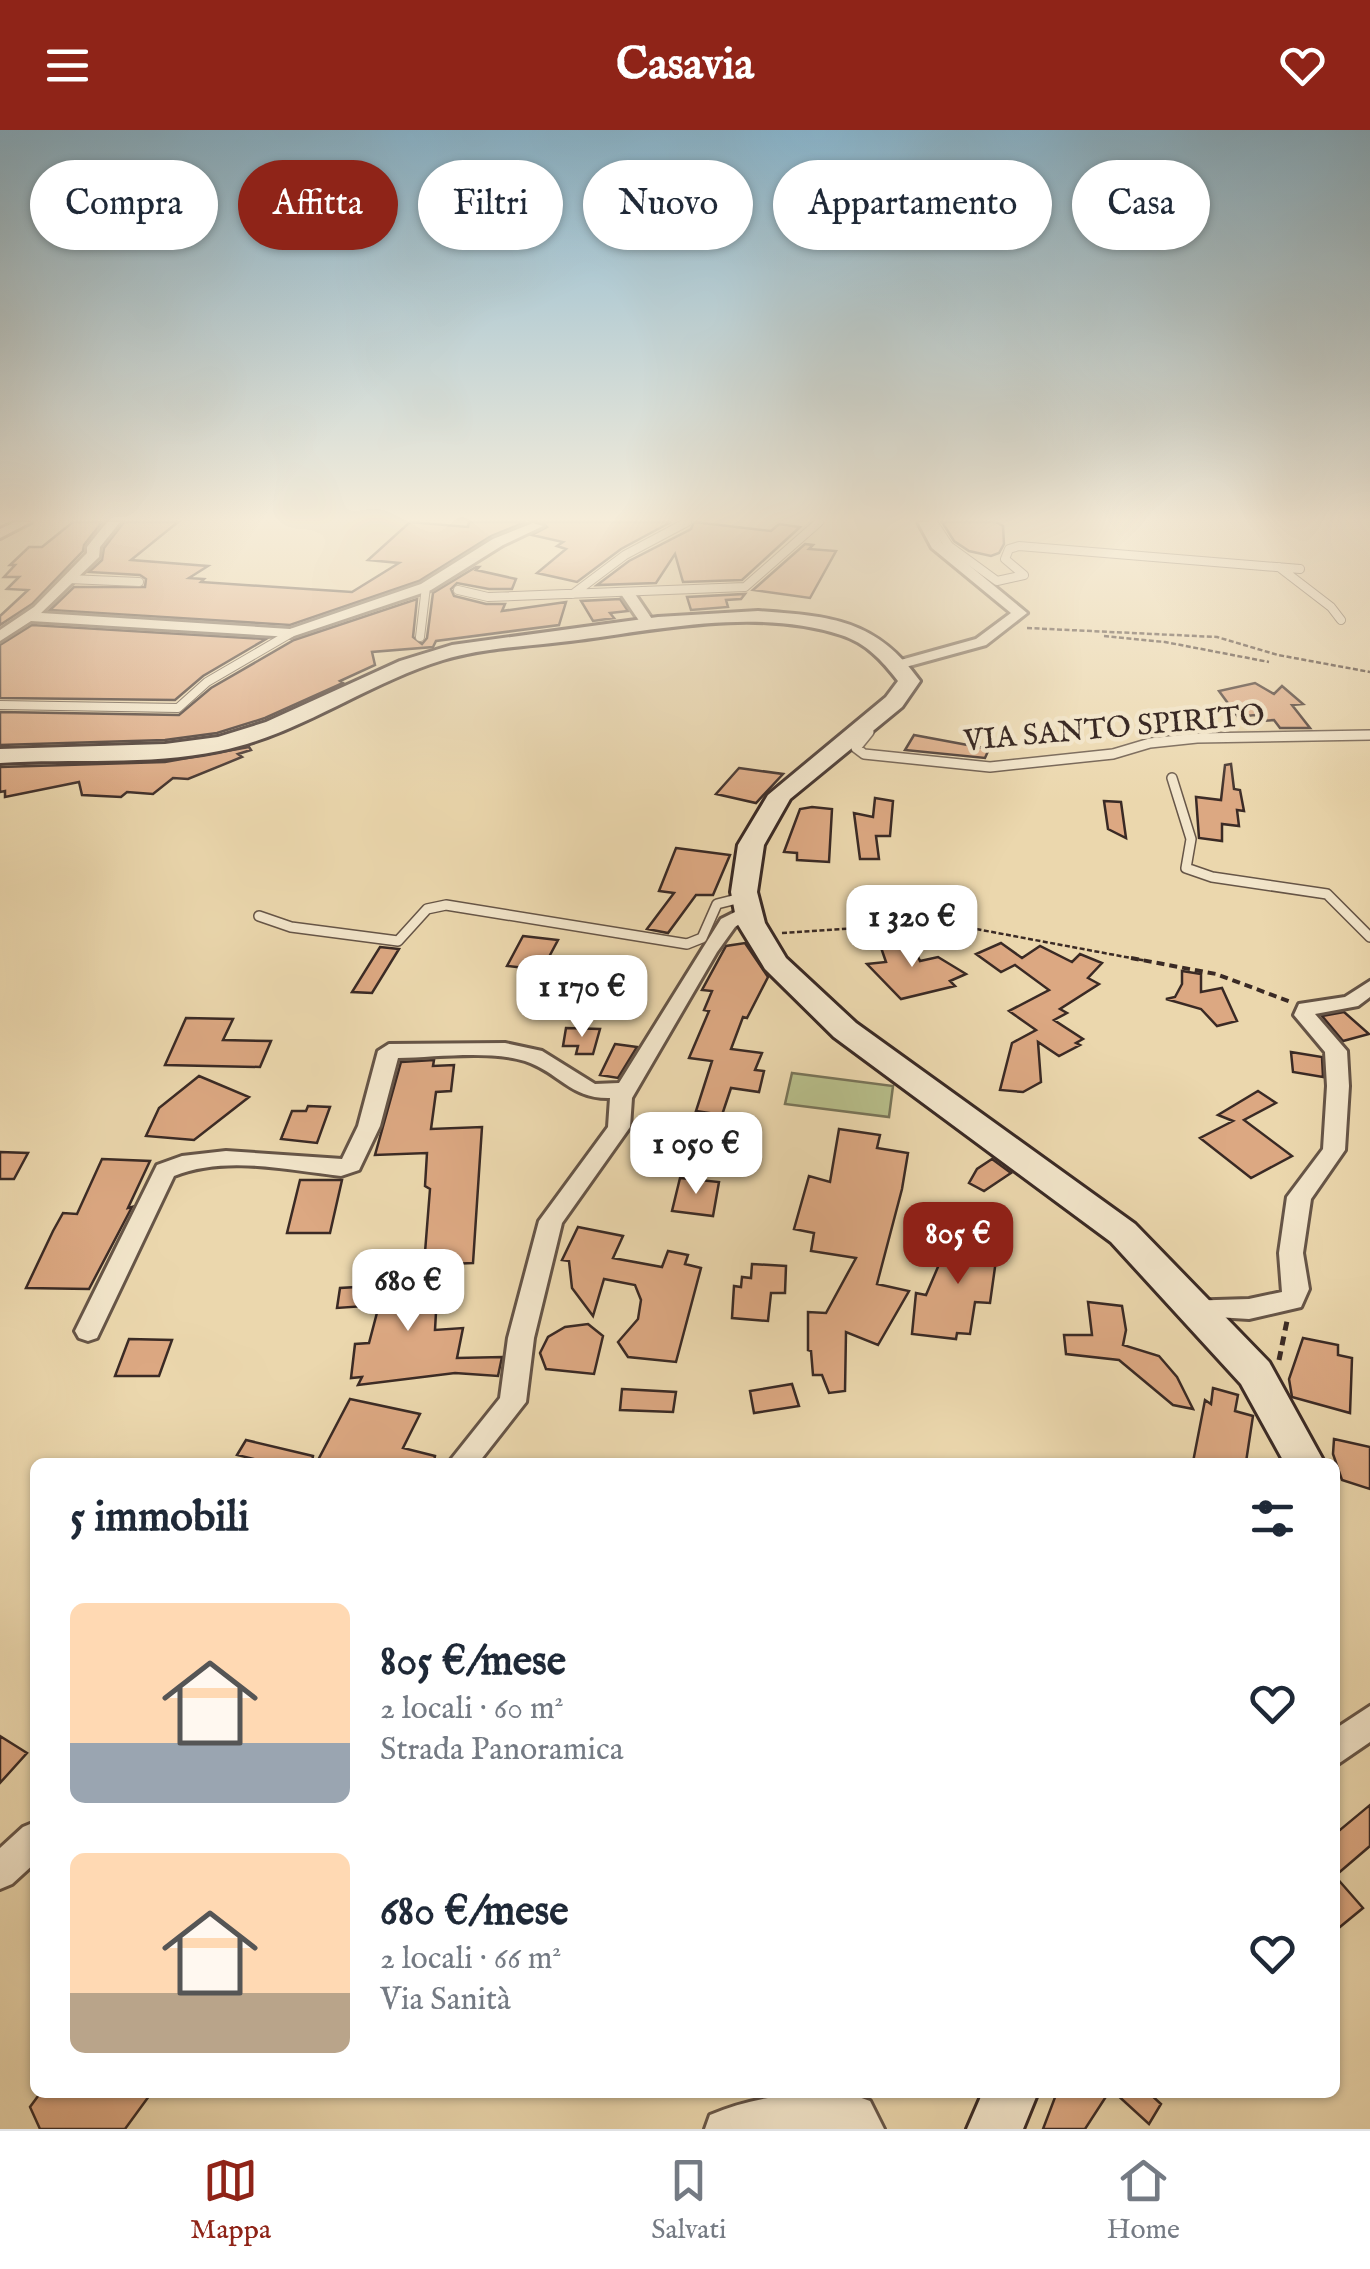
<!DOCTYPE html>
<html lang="it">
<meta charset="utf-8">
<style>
body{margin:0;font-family:"IM FELL English",serif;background:#f2f2f3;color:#1f2937;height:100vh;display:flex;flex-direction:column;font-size:38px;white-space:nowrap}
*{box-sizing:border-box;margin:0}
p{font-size:32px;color:#747a83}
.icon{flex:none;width:55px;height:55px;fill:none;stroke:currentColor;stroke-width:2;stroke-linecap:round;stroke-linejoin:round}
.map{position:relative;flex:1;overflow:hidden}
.sheet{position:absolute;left:30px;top:1328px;width:1310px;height:640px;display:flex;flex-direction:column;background:#fff;border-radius:15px;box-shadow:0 2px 8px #0004}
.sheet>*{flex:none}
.top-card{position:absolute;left:30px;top:30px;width:1310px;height:90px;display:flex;gap:20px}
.price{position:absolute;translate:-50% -85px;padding:0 22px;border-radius:20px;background:#fff;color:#222;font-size:32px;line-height:65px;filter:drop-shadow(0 2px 5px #0008)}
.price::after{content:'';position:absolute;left:50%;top:60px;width:30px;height:22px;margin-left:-15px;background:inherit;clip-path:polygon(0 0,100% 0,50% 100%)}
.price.active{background:#8f2418;color:#fff}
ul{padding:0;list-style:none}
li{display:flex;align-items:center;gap:30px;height:250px;padding:0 40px}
li span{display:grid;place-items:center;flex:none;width:280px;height:200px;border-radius:15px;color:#555}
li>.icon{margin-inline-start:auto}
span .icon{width:120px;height:120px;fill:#fffc;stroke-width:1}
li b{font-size:42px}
h2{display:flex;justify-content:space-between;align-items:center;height:120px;padding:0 40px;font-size:42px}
.pill{padding:0 35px;border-radius:45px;background:#fff;box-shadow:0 2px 8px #0004;font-size:35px;line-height:90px}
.pill.active{background:#8f2418;color:#fff}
header{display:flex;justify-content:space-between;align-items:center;height:130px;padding:0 40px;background:#8f2418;color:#fff;font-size:45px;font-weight:800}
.tab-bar{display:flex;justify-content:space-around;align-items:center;height:140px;border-top:2px solid #e0e1e3;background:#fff;font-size:28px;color:#747a83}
.tab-bar a{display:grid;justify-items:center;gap:5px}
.tab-bar .active{color:#8f2418}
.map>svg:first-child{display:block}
.green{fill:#b7be8a;stroke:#787458;stroke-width:2.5}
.building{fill:#dca882;stroke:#3a2a25;stroke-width:2.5}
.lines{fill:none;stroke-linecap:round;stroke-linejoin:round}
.lane-far1-casing{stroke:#665547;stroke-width:10}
.lane-casing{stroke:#665547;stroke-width:12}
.street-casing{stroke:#665547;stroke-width:6}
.secondary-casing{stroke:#3a2a25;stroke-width:6}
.path-far2{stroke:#3a2a25;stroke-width:2.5;stroke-dasharray:5 2.5;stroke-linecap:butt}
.path-far1{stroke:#3a2a25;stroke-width:4;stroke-dasharray:8 5;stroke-linecap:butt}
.path{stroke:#3a2a25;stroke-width:5;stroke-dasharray:9 6;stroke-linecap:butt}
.lane-far1{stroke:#f2e5ca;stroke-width:8}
.lane{stroke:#f2e5ca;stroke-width:9}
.street{fill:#f2e5ca;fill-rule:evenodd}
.secondary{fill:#f2e5ca;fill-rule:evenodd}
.labels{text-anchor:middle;stroke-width:9;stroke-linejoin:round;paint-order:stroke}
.far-street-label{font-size:30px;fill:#3a2a25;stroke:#f2e5ca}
</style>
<header><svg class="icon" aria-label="menu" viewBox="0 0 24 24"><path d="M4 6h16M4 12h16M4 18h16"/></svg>Casavia<svg class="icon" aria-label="heart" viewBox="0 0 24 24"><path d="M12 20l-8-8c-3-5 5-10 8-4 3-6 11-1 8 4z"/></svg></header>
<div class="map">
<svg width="1370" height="1999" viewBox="0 0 1370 1999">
<rect width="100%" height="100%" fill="#ebd7ad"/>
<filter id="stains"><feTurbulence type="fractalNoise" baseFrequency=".002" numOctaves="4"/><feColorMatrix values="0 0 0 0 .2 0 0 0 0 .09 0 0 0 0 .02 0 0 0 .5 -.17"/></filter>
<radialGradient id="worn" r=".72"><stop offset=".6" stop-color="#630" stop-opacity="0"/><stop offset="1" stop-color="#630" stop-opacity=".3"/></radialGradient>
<path class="green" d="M792 943 893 956 889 987 785 974Z"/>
<path class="building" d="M73 392H102L84 415 83 421 32 474 0 495V486L28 460 7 459 19 447H4L15 435H10L29 417H42Z
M124 392H178L131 430 208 436 189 448 204 449 201 452 352 462 399 433 368 430 410 392 468 397 469 392H526L491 406 419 451 290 495 50 480 74 457H145L146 449 140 445 89 442 102 430 104 418Z
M542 392H671L621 419 577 452 537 443 566 419 557 416 563 412 532 405 547 397Z
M694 392 771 401 779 394 800 397 742 450 683 452 675 424 656 453 597 455 629 431 691 399Z
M942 392H996L1003 396 1004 414 999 423 991 426 969 421 954 411Z
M805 414 813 415 809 419 836 421 810 468 753 460Z
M476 437H479L476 440 516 449 512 459H489L457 453 451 459 454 466 486 474H505L502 481 566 472 559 495 436 511 433 517 372 522 375 535 340 551 343 553 265 588 217 603 165 610 0 615V582L179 585 211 558 294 510 417 469 413 507 422 514 427 508 433 463Z
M745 464 741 469 726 470 728 477 691 480 687 467Z
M620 469 628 481 610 483 614 488 593 491 581 471Z
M32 495 266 509 203 546 175 570 0 568V515Z
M1255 553 1274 564 1282 556 1303 574 1292 575 1310 598H1280L1274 590 1262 591 1255 585 1238 587 1219 561Z
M914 605 989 619 985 628 905 620Z
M249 617 251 620 238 624 242 627 188 649 173 648 153 664 127 662 121 667 82 665 79 652 5 667V661L0 662V637L165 632Z
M1231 634 1234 659 1240 660 1244 681 1237 680 1239 696 1222 694V711L1199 708 1196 667 1221 670 1225 635Z
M739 638 783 644 756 673 716 664Z
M875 668 893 671 890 706H876L879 729H860L854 683 873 687Z
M1104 671 1121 672 1126 708 1108 699Z
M812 677 832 679 829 732 797 730V723L784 722 800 679Z
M676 718 730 725 713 765H696L668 803 647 799 674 763 659 761Z
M523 806 558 810 542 840 507 836Z
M909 807 920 831 938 827 966 844 950 851 955 856 901 869 867 834 886 832 878 809Z
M745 813 768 847 747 888 743 887 731 919 762 923 755 940 764 941 759 962 731 958 722 985 696 981 712 931 689 928 709 881 704 880 712 861 702 860 726 816Z
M1001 813 1022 828 1040 816 1072 832 1080 824 1102 833 1088 848 1099 854 1060 879 1067 883 1054 890 1083 909 1076 913 1080 915 1059 926 1038 912 1041 952 1023 962 1000 960 1012 913 1036 900 1009 881 1049 860 1015 835 1001 842 976 824Z
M380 817 399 819 372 863 352 862Z
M1182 841 1201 844V862L1222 858 1237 891 1217 896 1201 879 1166 869 1175 867 1182 854Z
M1344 882 1369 904 1343 911 1322 886Z
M186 888 233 889 223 910 271 911 260 937 165 935Z
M566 898 600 899 593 924H576L578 916H563Z
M615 914 637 917 618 948 600 945Z
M1291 922 1322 927 1323 947 1293 942Z
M434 930 433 936 454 935 451 961 436 962 431 999 482 997 473 1133 424 1135 430 1059 425 1056 427 1023 375 1025 401 932Z
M199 946 249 967 194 1010 146 1006 159 978Z
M1258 961 1276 973 1244 990 1292 1026 1251 1048 1200 1008 1233 991 1218 985Z
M308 976 330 977 317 1013 281 1009 292 981H306Z
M661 985 704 990 689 1031 643 1023Z
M839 999 880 1005 877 1018 908 1023 902 1059 877 1154 909 1161 878 1215 846 1202 845 1261 829 1263 822 1245H813L811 1221 808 1220V1182L826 1183 856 1128 811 1121 814 1103 794 1099 809 1046 830 1052Z
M0 1022 28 1023 14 1049H0Z
M102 1029 150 1031 128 1078 132 1077 89 1159 26 1158 53 1101 63 1083 77 1084Z
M992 1029 1011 1043 984 1061 969 1053 977 1039Z
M680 1048 719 1052 713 1086 672 1081Z
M300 1050H342L330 1103H287Z
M578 1097 623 1106 613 1128 662 1137 668 1121 688 1125 685 1134 701 1138 676 1232 628 1227 618 1212 638 1189 641 1170 635 1155 604 1149 593 1186 572 1158 569 1131 562 1130Z
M952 1104 1002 1108 1004 1130H996L990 1173 975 1172 970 1204 957 1203 956 1209 912 1204 916 1163 926 1165Z
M752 1134 786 1136 785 1163H771L768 1191 732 1188 734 1156 741 1157 742 1147 751 1148Z
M438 1147 435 1200 463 1198 457 1228 502 1227 498 1246 455 1243 358 1255 362 1247 351 1248 355 1214 369 1213 379 1175 337 1178 340 1158 373 1156V1149Z
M1088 1172 1122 1176 1126 1200 1123 1215 1159 1226 1177 1247 1193 1279 1173 1275 1119 1230 1066 1224 1064 1205H1092Z
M588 1194 603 1206 594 1244 546 1239 540 1223 548 1207 565 1197Z
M1303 1208 1338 1215V1225L1352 1228 1350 1283 1292 1267 1289 1249Z
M129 1209 172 1210 159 1246H115Z
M792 1254 799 1276 754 1283 750 1261Z
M1213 1258 1238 1265 1235 1281 1253 1286 1246 1332H1193L1205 1270 1211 1274Z
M622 1259 676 1262 673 1282 620 1280Z
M350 1269 420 1284 403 1318 435 1326 434 1332H317Z
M1334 1309 1370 1317V1359L1342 1350 1333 1324Z
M246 1310 313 1326 312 1332H266L237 1325Z
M0 1606 27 1623 0 1653Z
M1370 1675V1716L1335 1746V1704Z
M1335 1746 1363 1778 1335 1801Z
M41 1962H152L125 1999H40L30 1977Z
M1057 1962H1109L1085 1999H1043Z
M1114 1962H1148L1161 1974 1149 1994Z"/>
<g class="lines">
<defs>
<path id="lane-far1" d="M933 392 949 416 997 451 1024 445 1005 429 1009 419 1019 416 1300 439
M1279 437 1331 477 1341 490
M69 449 139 452
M458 460 488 467 745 457 819 392
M573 464 625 425 687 392
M420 507 426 457
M0 575 178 578 207 552 291 503"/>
<path id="lane" d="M869 602 856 618 864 624 990 637 1113 624 1150 613 1197 608 1370 605
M1172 648 1191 709 1186 738 1212 747 1327 764 1370 807
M259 786 291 797 398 811 427 779 446 775 687 814 702 808 717 774 745 767"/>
<path id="street" d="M15 392H31L0 408V399Z
M107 392H120L100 417 99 427 41 483 290 499 421 454 493 409 533 393 543 396 503 415 431 460 291 507 31 491 0 511V500L34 477 87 423V417Z
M918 392H930L942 413 1027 483 986 515 902 538 895 534 897 531 976 509 1011 483 932 418Z
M623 461H633L656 495 654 498H644L621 464Z
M749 775 758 781 735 797 717 822 632 968 630 997 562 1093 534 1208 526 1272 479 1332H449L500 1268 508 1208 539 1091 608 997 610 968C570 969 559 942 525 931 491 920 435 927 398 928L380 996 359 1040 341 1046C288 1040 225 1025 174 1046L97 1208 88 1211 79 1208 75 1201 157 1035 182 1026 226 1021 342 1029 358 996 378 921 389 914 505 913 542 921 595 954 619 953 721 789Z
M1370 851V867L1358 876 1315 884 1347 921 1349 956 1345 1020 1311 1069 1303 1123 1309 1159 1301 1177 1249 1189 1184 1185 1180 1178 1184 1171 1249 1169 1282 1162 1279 1123 1287 1067 1323 1019 1327 956 1325 922 1294 885 1299 874 1345 867Z
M1370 1576V1612L1335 1636V1599Z
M35 1692V1733L12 1754 0 1759V1718L23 1697Z
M789 1965 856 1966 870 1971 884 1999H705L710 1985C736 1974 761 1968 789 1965Z"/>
<path id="secondary" d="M758 481C830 486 876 489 920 551L902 577 790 669 764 715 757 762 765 793 786 828 856 893 1135 1094 1269 1232 1324 1332H1284L1241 1254 1111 1112 834 907 765 839 737 793 731 762 738 715 768 665 886 567 898 551C882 530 866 513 841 505 758 478 661 499 578 510 533 516 486 517 443 530 365 554 299 605 219 621 147 636 73 628 0 633V619L165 614 218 607 266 592 400 531 452 515 658 487Z
M983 1962H1038L1023 1999H967Z"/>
</defs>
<use href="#lane-far1" class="lane-far1-casing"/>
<use href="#lane" class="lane-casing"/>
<use href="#street" class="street-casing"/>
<use href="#secondary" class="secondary-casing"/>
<path class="path-far2" d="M1027 498 1217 507 1278 525 1370 542
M1104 506 1165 512 1269 532
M782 803 901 795 960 796 1147 831"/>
<path class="path-far1" d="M1131 828 1216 844 1291 872"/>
<path class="path" d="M1279 1230 1287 1191"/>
<use href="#lane-far1" class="lane-far1"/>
<use href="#lane" class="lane"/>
<use href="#street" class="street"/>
<use href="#secondary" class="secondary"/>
</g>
<linearGradient id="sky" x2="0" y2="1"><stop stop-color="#88b6cf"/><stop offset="0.58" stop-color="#f6edda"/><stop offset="1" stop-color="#f6edda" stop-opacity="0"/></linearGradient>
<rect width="1370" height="672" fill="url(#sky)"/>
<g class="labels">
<g class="far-street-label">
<text transform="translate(1114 597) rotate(-5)" y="10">VIA SANTO SPIRITO</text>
</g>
</g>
<rect width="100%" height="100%" filter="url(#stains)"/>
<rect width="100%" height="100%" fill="url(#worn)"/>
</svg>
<b class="price" style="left:912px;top:840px">1 320 €</b>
<b class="price" style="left:582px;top:910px">1 170 €</b>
<b class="price" style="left:696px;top:1067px">1 050 €</b>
<b class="price active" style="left:958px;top:1157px">805 €</b>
<b class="price" style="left:408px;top:1204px">680 €</b>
<div class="top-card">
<a class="pill">Compra</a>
<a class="pill active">Affitta</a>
<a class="pill">Filtri</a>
<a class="pill">Nuovo</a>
<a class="pill">Appartamento</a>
<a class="pill">Casa</a>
</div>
<section class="sheet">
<h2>5 immobili<svg class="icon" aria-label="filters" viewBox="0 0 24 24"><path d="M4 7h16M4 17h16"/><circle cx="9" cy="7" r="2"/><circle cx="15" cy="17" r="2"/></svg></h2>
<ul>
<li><span style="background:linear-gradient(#ffd9b3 70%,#9aa5b1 0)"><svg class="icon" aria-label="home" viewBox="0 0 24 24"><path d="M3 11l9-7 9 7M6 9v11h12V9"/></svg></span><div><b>805 €/mese</b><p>2 locali · 60 m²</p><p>Strada Panoramica</p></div><svg class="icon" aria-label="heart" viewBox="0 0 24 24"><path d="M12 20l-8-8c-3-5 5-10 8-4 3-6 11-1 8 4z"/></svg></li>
<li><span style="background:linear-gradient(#ffd9b3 70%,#b9a48a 0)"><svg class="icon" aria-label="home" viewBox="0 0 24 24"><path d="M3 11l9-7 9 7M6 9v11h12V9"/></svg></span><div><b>680 €/mese</b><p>2 locali · 66 m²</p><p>Via Sanità</p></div><svg class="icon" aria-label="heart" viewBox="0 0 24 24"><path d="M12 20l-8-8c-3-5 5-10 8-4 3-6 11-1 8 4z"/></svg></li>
</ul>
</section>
</div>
<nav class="tab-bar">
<a class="active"><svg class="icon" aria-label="map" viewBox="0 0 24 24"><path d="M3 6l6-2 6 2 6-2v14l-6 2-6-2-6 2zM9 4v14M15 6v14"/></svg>Mappa</a>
<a><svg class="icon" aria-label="saved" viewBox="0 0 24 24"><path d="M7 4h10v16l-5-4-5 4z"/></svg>Salvati</a>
<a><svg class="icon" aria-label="home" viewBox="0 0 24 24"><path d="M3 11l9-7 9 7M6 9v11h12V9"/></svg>Home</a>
</nav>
